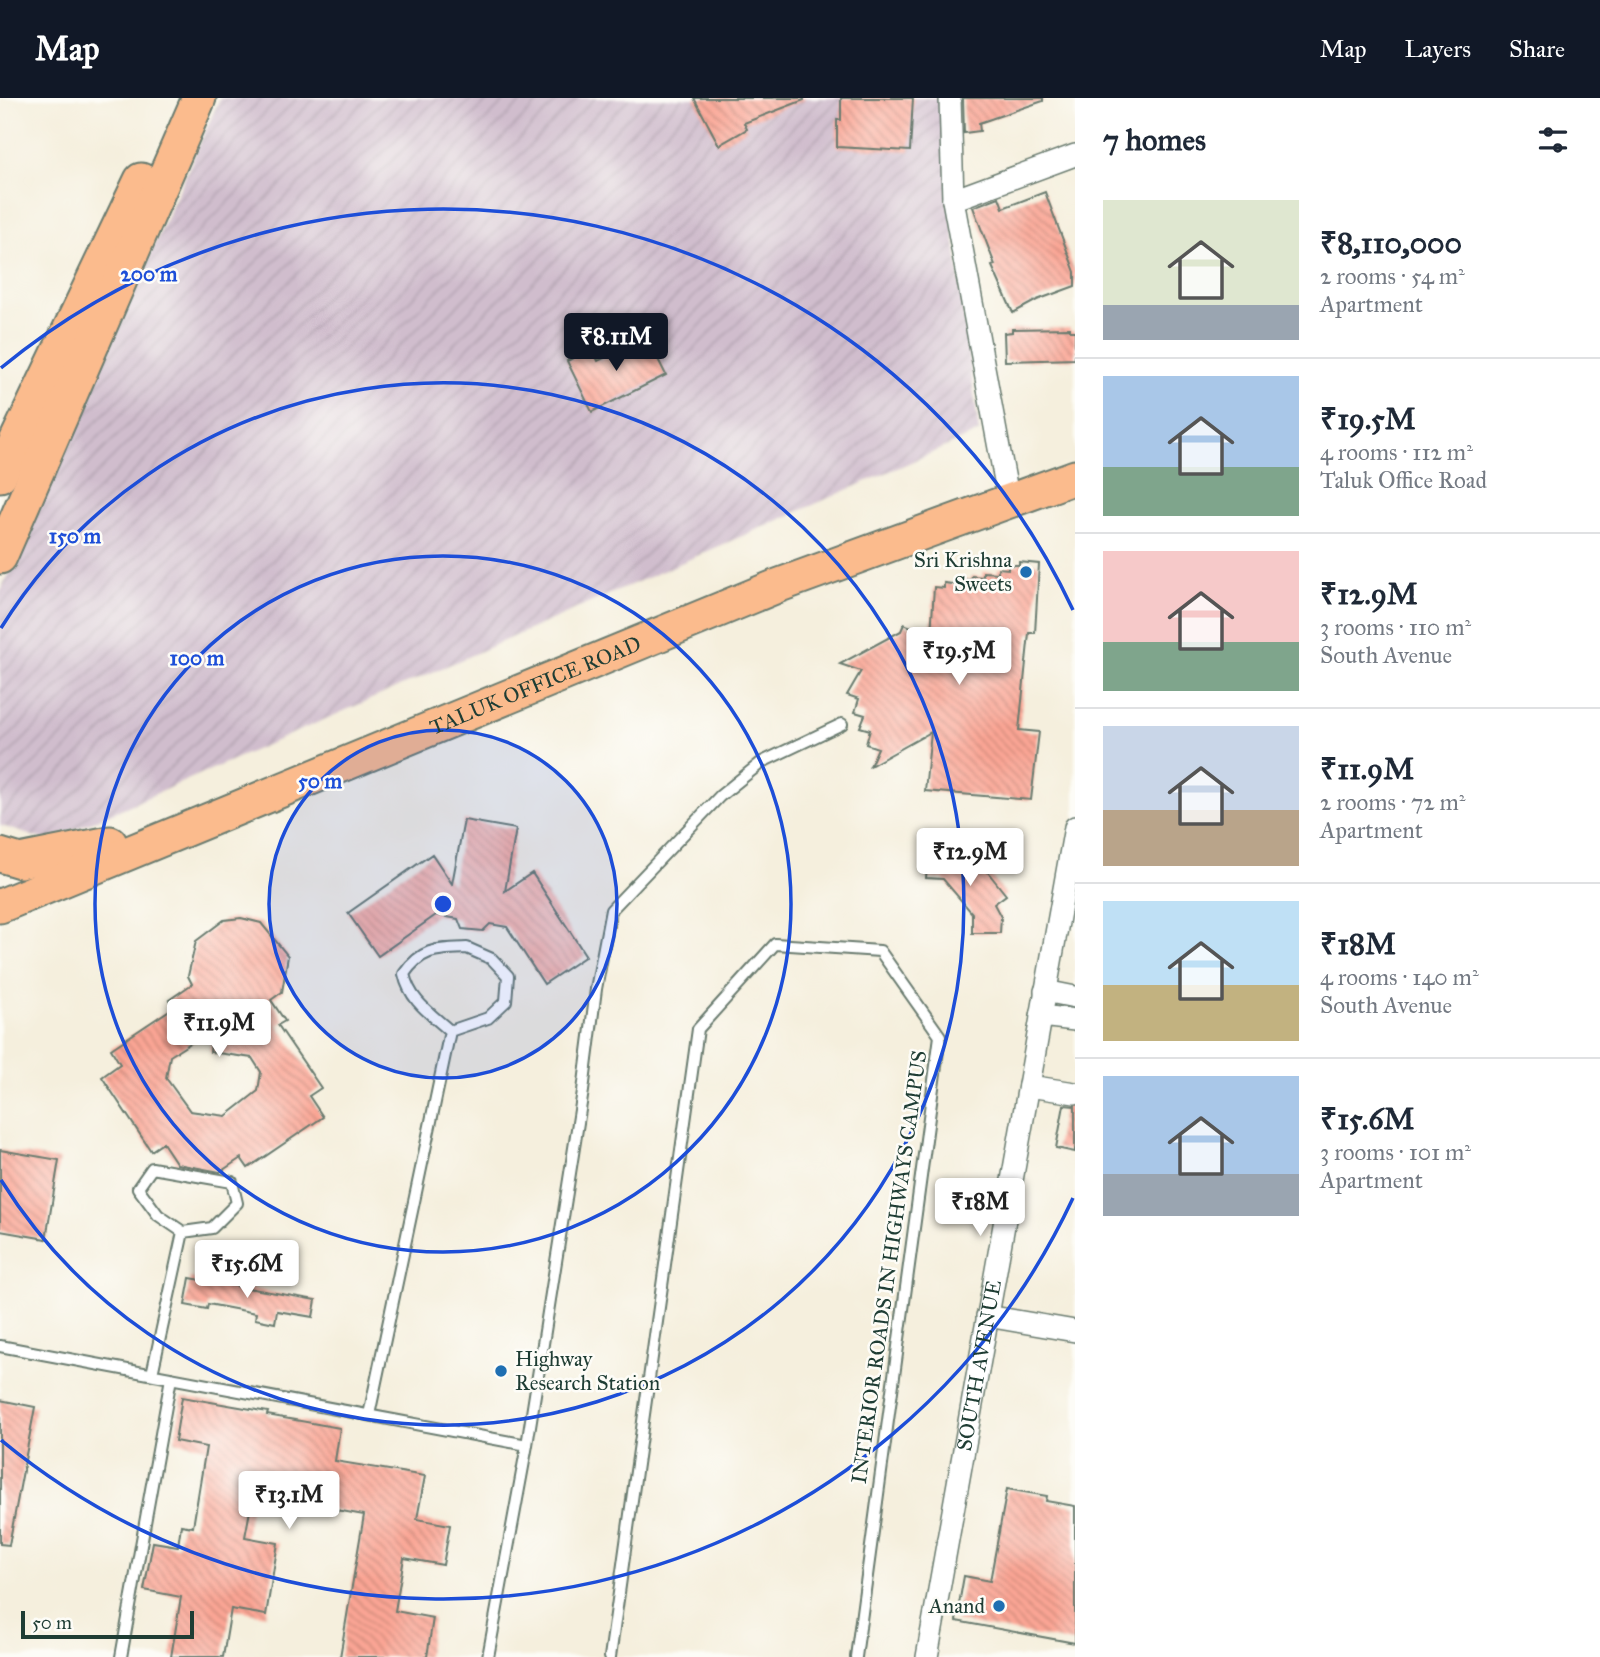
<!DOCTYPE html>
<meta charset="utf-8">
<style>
body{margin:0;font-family:"IM FELL Great Primer",serif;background:#f2f2f3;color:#1f2937;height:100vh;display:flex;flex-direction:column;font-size:26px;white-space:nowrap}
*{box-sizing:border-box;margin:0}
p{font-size:23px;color:#747a83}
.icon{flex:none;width:38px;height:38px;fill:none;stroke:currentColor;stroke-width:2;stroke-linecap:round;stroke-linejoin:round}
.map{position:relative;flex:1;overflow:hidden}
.side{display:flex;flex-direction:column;background:#fff;width:525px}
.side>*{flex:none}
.scale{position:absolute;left:21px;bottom:18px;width:173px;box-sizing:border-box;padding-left:7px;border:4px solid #1f3d34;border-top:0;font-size:19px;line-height:24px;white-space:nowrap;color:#1f3d34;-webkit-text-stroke:5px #fdfcf7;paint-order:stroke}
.price{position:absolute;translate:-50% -60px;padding:0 16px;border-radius:7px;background:#fff;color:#222;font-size:23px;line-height:46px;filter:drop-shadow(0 2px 4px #0008)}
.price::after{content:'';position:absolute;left:50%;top:42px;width:21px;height:16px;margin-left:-10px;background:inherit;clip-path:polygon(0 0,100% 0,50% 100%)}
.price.on{background:#111827;color:#fff}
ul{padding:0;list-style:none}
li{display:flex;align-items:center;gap:21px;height:175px;padding:0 28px}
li+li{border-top:2px solid #e0e1e3}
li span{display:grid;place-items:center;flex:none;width:196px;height:140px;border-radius:0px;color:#555}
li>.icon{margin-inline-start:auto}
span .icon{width:84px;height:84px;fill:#fffc;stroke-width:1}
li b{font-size:30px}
h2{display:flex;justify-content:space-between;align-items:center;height:84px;padding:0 28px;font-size:30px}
header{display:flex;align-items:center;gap:42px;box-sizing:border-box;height:98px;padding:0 35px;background:#111827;color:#fff}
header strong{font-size:33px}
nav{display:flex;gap:38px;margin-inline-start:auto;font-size:24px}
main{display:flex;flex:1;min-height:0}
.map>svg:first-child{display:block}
.industrial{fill:url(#industrial-furrows)}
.building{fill:url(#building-back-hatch);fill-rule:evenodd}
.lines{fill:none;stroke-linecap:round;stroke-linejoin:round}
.service-casing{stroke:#6a7b6f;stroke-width:14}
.minor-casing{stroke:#6a7b6f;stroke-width:24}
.primary-casing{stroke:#6a7b6f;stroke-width:37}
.service{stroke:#fff;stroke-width:10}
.minor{stroke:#fff;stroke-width:21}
.primary{stroke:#fbbb8d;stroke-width:33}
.ring{fill:none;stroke:#1d4ed8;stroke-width:3.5}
.poi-dot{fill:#1f6fb2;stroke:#fdfcf7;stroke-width:2.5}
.labels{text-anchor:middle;stroke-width:5;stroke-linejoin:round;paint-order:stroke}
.poi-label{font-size:21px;fill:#1f3d34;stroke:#fdfcf7;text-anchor:end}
.street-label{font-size:21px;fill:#1f3d34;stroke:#fdfcf7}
.centre{fill:#1d4ed8;stroke:#fdfcf7;stroke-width:3.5}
.ring-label{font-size:21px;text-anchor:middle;font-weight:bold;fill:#1d4ed8;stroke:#fdfcf7;stroke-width:5;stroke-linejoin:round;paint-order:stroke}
</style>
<header>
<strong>Map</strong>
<nav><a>Map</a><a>Layers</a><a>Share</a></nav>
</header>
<main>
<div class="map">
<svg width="1075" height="1559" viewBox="0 0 1075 1559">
<defs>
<pattern id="industrial-furrows" width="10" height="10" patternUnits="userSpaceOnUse" patternTransform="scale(1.75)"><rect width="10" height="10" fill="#d0bdcd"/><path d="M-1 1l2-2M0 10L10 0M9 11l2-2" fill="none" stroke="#b2a3b1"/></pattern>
<pattern id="building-back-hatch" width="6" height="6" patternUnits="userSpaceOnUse" patternTransform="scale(1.75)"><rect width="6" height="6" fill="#fba594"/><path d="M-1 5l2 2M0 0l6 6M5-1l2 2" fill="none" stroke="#cb887a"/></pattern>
</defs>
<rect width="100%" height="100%" fill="#fdfcf7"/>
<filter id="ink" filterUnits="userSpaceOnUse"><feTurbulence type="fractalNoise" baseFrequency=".0143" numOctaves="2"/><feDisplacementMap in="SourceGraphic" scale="14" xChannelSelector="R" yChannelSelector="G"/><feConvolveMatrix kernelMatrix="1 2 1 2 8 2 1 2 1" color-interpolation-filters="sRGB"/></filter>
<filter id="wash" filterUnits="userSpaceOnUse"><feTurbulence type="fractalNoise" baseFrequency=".00686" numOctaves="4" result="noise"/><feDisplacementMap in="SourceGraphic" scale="28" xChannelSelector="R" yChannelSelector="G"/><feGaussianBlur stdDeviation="1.57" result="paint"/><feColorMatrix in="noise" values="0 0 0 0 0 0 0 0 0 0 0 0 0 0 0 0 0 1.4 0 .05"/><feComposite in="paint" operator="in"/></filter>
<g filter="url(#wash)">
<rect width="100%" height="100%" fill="#f5efdd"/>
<path class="industrial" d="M220 0H945L947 80 979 334 48 743 2 728 0 727V494Z"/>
<g id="blocks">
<path class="building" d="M694 0H804V2L744 25 747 31 719 47Z
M841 0H913L910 53 837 49V21L841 22Z
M963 0H1043V3L979 25 980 33 964 35Z
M1045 94 1075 174V188L1037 202 1013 215 992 168 995 167 973 109 999 99 1003 110Z
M1070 230V233H1075V261L1005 263 1004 235 1012 234V231Z
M647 239 666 277 592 314 567 263 592 250 598 263Z
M1019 464 1039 466 1035 535H1029L1019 632 1039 634 1031 702 925 693 931 634 870 668 878 650 866 646 870 632 860 629 865 617 855 614 859 601 847 597 861 573 840 566 901 533 904 526 931 537 934 489 944 490V485L960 487V481L971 482 972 478 983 479V474L998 475V470L1008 471V467H1019Z
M464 722 516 731 505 793 532 775 586 858 544 886 507 829 490 826 483 833 462 831 458 821 436 817 378 858 348 815 432 756 452 786Z
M971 753 1006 797 994 806 1001 819 1000 835H972V815L943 781 926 780 928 758 952 756 958 763Z
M241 820 261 825 288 858 282 894 271 902 285 923 278 927 321 990 309 998 323 1019 248 1070 241 1060 220 1074 177 1066 163 1045 151 1053 102 979 120 966 111 951 174 909 169 902 192 886 188 878 196 843 224 822ZM213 931 210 954 252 960 261 974 258 993 226 1018 190 1013 166 980 170 958Z
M1064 1007 1075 1008V1054L1056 1050Z
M0 1052 59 1062 46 1141 0 1133Z
M190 1180 316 1202 313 1219 277 1213 275 1225 255 1221 256 1215 208 1206 207 1211 185 1207Z
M182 1299 268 1314 267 1317 340 1330 335 1363 425 1378 417 1421 450 1427 443 1467 404 1460 395 1513 433 1520 427 1559H340L364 1417 253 1397 245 1439 278 1445 266 1517 231 1511 223 1559H171L181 1499 144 1492 153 1444 178 1448 181 1427 193 1429 206 1349 175 1343Z
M0 1302 35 1309 9 1447 0 1446Z
M1007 1391 1047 1398 1046 1403 1075 1408V1545L956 1523 964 1478 990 1483Z"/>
</g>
</g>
<g filter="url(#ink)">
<use href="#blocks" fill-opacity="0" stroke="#6a7b6f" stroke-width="2"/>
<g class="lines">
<defs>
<path id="service" d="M467 850 492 861 508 878 506 903 488 920 450 933C430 915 410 903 404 876 422 850 437 851 467 850Z
M152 1070 232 1084 237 1105 212 1130 183 1134 158 1117 138 1090Z
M0 1248 527 1347 488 1559
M152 1276 183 1134
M369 1317 450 933
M527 1347 583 993 596 891 611 812 720 698 762 664 842 626
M121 1559 171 1280
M610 1559 698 931 775 846 880 853 940 938 856 1559"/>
<g id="minor">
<path d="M950 0 953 102 1009 404"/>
<path d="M953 102 1075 57"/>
<path d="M1045 893 1075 899"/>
<path d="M1041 918 1075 922"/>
<path d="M1029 988 1075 995"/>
<path d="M987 1218 1075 1233"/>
<path id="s1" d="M927 1559 1075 729"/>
</g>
<g id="primary">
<path d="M0 377 141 82"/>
<path d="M0 459 199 0"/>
<path d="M0 757 20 763 110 745"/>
<path id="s2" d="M0 808 777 488 1075 379"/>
</g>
</defs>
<use href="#service" class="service-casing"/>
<use href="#minor" class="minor-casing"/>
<use href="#primary" class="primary-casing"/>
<use href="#service" class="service"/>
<use href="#minor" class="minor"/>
<use href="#primary" class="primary"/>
</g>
</g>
<circle cx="443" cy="806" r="174" fill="#1d4ed8" fill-opacity=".12"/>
<g class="ring">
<circle cx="443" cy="806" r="174"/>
<circle cx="443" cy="806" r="348"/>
<path d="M1 530A521 521 0 1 1 1 1082"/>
<path d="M1073 1100A695 695 0 0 1 1 1342M1 270A695 695 0 0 1 1073 512"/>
</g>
<g class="poi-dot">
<circle cx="1026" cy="474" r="7"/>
<circle cx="501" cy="1273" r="7"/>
<circle cx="999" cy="1508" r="7"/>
</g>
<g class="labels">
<g class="poi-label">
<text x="1012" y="469">Sri Krishna<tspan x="1012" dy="24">Sweets</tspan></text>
<text x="515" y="1268" text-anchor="start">Highway<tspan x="515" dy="24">Research Station</tspan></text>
<text x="985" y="1515">Anand</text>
</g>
<g class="street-label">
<text dy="7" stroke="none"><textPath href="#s2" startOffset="579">TALUK OFFICE ROAD</textPath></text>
<text transform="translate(889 1169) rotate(-82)" y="7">INTERIOR ROADS IN HIGHWAYS CAMPUS</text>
<text dy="7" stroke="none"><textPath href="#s1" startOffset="296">SOUTH AVENUE</textPath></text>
</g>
</g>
<circle cx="443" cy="806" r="10" class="centre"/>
<g class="ring-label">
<text x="149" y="183">200 m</text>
<text x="75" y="445">150 m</text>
<text x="197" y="567">100 m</text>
<text x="320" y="690">50 m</text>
</g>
</svg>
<div class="scale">50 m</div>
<b class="price on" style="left:616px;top:275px">₹8.11M</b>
<b class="price" style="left:959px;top:589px">₹19.5M</b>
<b class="price" style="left:970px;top:790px">₹12.9M</b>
<b class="price" style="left:219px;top:961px">₹11.9M</b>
<b class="price" style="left:980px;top:1140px">₹18M</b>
<b class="price" style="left:247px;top:1202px">₹15.6M</b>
<b class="price" style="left:289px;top:1433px">₹13.1M</b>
</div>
<section class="side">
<h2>7 homes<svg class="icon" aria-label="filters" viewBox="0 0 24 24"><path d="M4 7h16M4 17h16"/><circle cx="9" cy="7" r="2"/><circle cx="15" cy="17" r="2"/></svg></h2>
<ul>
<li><span style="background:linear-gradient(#dfe7d0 75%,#9aa5b1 0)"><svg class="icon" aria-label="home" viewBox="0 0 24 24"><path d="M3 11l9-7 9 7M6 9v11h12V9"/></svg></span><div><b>₹8,110,000</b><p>2 rooms · 54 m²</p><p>Apartment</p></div></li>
<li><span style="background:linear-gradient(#a9c7e8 65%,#7fa58c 0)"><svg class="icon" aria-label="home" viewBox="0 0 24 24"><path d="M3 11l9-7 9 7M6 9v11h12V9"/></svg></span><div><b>₹19.5M</b><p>4 rooms · 112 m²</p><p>Taluk Office Road</p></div></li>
<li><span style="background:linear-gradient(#f6c9c9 65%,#7fa58c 0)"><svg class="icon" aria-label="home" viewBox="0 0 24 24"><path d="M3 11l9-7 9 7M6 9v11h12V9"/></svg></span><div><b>₹12.9M</b><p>3 rooms · 110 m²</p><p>South Avenue</p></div></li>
<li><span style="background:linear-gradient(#c9d6e8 60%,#b9a48a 0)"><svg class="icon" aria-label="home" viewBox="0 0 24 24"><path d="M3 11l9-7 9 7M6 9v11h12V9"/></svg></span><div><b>₹11.9M</b><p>2 rooms · 72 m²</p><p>Apartment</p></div></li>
<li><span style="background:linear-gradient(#bfe0f5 60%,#c2b280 0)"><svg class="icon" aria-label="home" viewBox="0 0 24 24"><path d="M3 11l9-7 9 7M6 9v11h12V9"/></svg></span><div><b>₹18M</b><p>4 rooms · 140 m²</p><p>South Avenue</p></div></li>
<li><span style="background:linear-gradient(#a9c7e8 70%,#9aa5b1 0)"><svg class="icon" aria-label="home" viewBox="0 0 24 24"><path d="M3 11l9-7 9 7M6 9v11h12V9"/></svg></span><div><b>₹15.6M</b><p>3 rooms · 101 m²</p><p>Apartment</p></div></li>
</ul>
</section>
</main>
